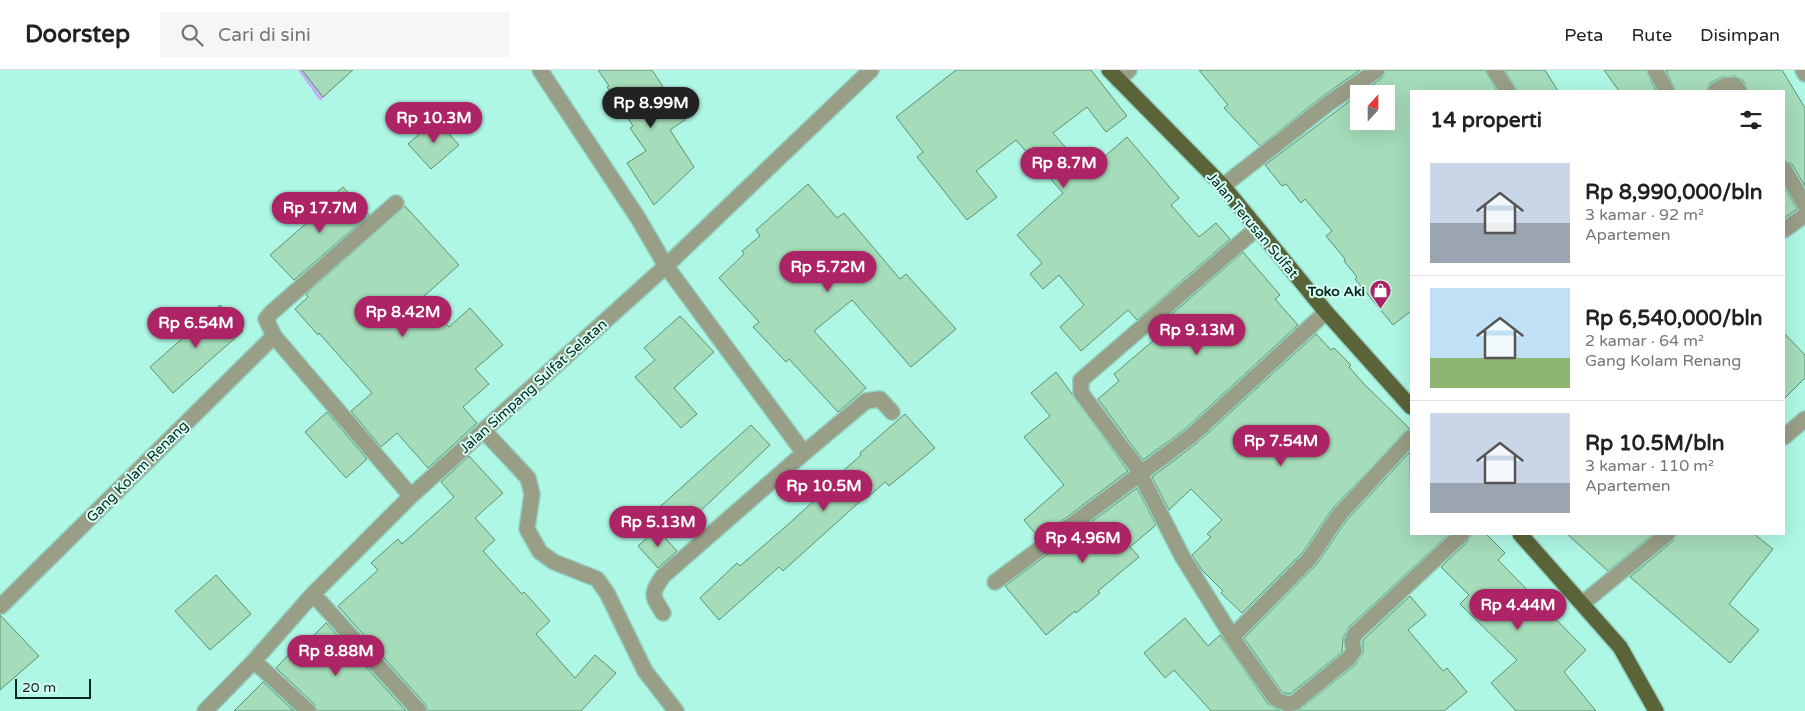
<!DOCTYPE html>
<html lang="id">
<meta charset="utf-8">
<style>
body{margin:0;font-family:"Varela Round",sans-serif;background:#f6f6f6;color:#222;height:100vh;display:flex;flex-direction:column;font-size:19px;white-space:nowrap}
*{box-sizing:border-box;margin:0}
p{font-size:16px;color:#767676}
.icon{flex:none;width:28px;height:28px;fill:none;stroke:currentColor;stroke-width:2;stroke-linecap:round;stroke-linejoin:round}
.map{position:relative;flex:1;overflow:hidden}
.panel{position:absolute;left:1410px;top:20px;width:375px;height:445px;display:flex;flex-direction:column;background:#fff;border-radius:0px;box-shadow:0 5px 20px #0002}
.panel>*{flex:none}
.needle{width:32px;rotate:21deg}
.buttons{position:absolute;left:1350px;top:15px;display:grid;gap:10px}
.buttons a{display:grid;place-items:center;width:45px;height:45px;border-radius:0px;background:#fff;box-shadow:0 5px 20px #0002;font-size:25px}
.scale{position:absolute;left:15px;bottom:12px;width:76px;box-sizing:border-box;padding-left:5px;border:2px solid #07251f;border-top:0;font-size:14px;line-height:18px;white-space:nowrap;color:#07251f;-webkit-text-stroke:4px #d4fef2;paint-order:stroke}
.price{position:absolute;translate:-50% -42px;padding:0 11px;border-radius:18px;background:#ad2466;color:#fff;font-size:16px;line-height:32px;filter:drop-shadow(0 1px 2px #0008)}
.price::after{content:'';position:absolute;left:50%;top:30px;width:15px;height:11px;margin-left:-8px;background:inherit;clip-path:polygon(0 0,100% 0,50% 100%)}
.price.active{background:#222;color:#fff}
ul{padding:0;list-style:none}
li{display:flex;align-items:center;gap:15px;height:125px;padding:0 20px}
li+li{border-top:1px solid #e0e0e0}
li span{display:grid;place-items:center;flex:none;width:140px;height:100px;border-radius:0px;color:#555}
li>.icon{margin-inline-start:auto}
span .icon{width:60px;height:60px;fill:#fffc;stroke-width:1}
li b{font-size:21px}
h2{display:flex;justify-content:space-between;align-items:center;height:60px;padding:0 20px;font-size:21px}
header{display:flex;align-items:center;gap:30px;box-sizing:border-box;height:70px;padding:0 25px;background:#fff;border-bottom:1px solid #e0e0e0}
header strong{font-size:24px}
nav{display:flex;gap:28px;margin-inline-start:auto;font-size:18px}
.search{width:350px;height:45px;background:#f6f6f6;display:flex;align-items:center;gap:12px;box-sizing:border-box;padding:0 18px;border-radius:0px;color:#767676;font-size:19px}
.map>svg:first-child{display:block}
.green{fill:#c3b0f3}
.building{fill:#a5dcb9;stroke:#5b9171}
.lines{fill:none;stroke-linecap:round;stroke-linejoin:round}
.minor-casing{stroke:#91d1c1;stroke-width:18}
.major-casing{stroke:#91d1c1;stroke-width:18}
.minor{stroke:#999e87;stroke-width:15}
.major{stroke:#5b6338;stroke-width:15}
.labels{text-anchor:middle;stroke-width:4;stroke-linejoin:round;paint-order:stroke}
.street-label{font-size:14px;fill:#07251f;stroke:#d4fef2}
.poi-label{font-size:14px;font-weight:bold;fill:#07251f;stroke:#d4fef2;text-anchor:end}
</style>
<header>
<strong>Doorstep</strong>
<div class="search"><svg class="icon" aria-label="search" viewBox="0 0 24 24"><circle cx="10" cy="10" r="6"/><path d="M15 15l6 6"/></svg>Cari di sini</div>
<nav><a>Peta</a><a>Rute</a><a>Disimpan</a></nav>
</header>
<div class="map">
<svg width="1805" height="641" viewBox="0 0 1805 641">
<rect width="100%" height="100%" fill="#aff7e5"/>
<path class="green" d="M298 0H352L320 31Z"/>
<path class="building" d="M302 0H353L323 27Z
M598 0H652L685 50 670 60 694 97 654 135 627 93 646 81 630 58 633 56 607 17 609 16Z
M956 0H1091L1127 46 1106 62 1087 37 1053 63 1087 102 1127 67 1179 128 1171 135 1199 167 1216 153 1230 169 1137 250 1128 240 1081 281 1060 257 1084 235 1059 205 1043 219 1030 204 1042 193 1017 165 1063 123 1016 70 976 101 997 127 967 150 917 87 923 82 896 47Z
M1199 0H1360L1323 26 1260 76 1224 38 1228 35Z
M1386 0H1485L1497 21H1411V241L1393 255 1355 209 1357 207 1344 191 1345 189 1326 166 1332 161 1305 129 1301 133 1286 114 1282 116 1265 95 1359 24V51H1386V24H1359L1382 8Z
M1505 0H1545L1558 21H1517Z
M1604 0H1646L1656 21H1619Z
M1666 0H1782L1805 38V116L1792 94 1784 90V21H1748L1743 10 1735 6 1722 7 1710 13 1706 21H1676Z
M436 49 459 75 431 99 408 74Z
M808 114 837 148 844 143 900 209 906 204 956 259 911 297 852 230 814 261 866 318 838 342 789 289 786 292 753 257 759 252 719 208 744 184 742 181 760 166 756 160Z
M343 117 369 145 294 210 270 185 317 144 315 141Z
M1784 117 1797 139 1784 148Z
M405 136 459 195 422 228 449 257 470 238 503 275 475 299 489 314 463 337 477 353 428 398 397 363 381 377 351 341 372 323 319 263 318 265 295 239 308 227 306 224Z
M1243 182 1280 225 1275 229 1298 255 1185 359 1143 390 1098 329 1119 311 1114 304 1154 270 1149 264Z
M220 235 243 261 173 323 150 297Z
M680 246 714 282 674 318 697 344 681 358 635 307 655 290 644 278Z
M1784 263 1805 285V308L1784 329Z
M1316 264 1331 280 1334 278 1351 295 1349 297 1363 313 1409 358 1332 439 1303 482 1242 543 1221 523 1223 521 1202 500 1192 485 1211 467 1207 464 1222 450 1191 419 1169 440 1152 407 1197 373Z
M1056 302 1128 401 1039 468 1024 450 1064 415 1024 367 1050 346 1031 323Z
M327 342 367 389 346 408 305 362Z
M905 344 935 378 889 416 885 412 867 428 866 426 783 501 779 497 719 550 700 528 737 493 740 496 784 458 845 403 843 401 861 385 860 383Z
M751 355 770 375 674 466 653 443Z
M1410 382 1411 464H1449L1349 557 1343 568 1342 582 1290 624 1282 622 1244 568 1317 494 1346 451Z
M469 386 503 423 475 448 495 470 483 481 522 524 524 522 550 551 536 564 575 608 595 585 616 603 581 641H428L426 635 338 536 378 500 371 493 398 469 402 474 454 427 441 412Z
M1137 418 1156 455 1130 477 1139 487 1098 521 1100 523 1076 543 1075 541 1046 565 1005 516Z
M657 459 677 481 658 498 638 476Z
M1471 464H1486L1505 483 1498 490 1586 580 1564 602 1596 641H1516L1491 613 1517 590 1460 534 1469 525 1441 497 1468 471Z
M1567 464H1653L1608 501Z
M1676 464H1754L1773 479 1729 534 1759 560 1730 593 1630 507 1673 471Z
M216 505 251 544 210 580 175 541Z
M1410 526 1426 545 1408 560 1443 601 1447 598 1467 622 1444 641H1298L1355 595 1363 583V570Z
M0 545 39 586 0 620Z
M1185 548 1208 576 1220 565 1268 634 1280 641H1211L1174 600 1165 608 1144 583Z
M326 553 406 641H317L314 634 276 598 292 581 295 584Z
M263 612 294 641H234Z"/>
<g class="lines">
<defs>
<path id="minor" d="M540 0 638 148 666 196 804 383 663 506C650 525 652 525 663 543
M1494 0 1508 21
M1655 0 1667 21
M1803 0 1805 4
M1118 10 1129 0
M1715 21 1726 15H1735L1739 21
M1784 99 1805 135
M1223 116 1329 33 1377 0
M1256 159 1081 310V323L1136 396 1182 486 1240 579 1276 629 1287 634 1294 633 1349 588 1354 581 1352 571 1355 564 1462 464
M1784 160 1805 145
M274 266 411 426
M484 361 528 408 532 424 527 459 540 482 554 492 597 509 607 523 645 601 676 641
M1784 367 1805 349
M804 383 866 331 880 329 892 342
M995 512 1191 366 1326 242
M313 524 419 641
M1583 533 1667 464
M1 536 274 266 266 249 271 243 396 133
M1232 567 1310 488 1339 445 1411 367
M254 591 308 641
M205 641 254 591 313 524 411 426 666 196 871 0"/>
<path id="major" d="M1109 0 1223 116 1326 242 1411 337
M1520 464 1620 577 1656 641"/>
</defs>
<use href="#minor" class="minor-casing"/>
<use href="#major" class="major-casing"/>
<use href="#minor" class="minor"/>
<use href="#major" class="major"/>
</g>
<defs>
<symbol id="shop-pin" viewBox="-11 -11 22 30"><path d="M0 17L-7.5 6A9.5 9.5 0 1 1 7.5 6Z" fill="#ad2466" stroke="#d4fef2"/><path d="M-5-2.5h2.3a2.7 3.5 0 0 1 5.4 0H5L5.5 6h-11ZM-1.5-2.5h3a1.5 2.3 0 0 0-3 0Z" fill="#fff"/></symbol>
</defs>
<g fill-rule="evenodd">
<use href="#shop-pin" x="1368" y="208" width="25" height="34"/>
</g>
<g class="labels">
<g class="street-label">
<text transform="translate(1253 155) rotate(50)" y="5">Jalan Terusan Sulfat</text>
<text transform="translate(533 316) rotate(-42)" y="5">Jalan Simpang Sulfat Selatan</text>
<text transform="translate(137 401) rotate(-45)" y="5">Gang Kolam Renang</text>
</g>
<g class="poi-label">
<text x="1365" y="226">Toko Aki</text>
</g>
</g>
</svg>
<div class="buttons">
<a><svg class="needle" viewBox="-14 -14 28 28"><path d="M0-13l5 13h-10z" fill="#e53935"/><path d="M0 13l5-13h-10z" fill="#767676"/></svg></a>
</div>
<div class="scale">20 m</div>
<b class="price active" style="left:651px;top:59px">Rp 8.99M</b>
<b class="price" style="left:434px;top:74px">Rp 10.3M</b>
<b class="price" style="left:1064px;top:119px">Rp 8.7M</b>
<b class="price" style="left:320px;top:164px">Rp 17.7M</b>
<b class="price" style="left:828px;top:223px">Rp 5.72M</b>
<b class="price" style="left:403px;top:268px">Rp 8.42M</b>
<b class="price" style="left:196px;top:279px">Rp 6.54M</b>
<b class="price" style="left:1197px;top:286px">Rp 9.13M</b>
<b class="price" style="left:1281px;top:397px">Rp 7.54M</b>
<b class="price" style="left:824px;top:442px">Rp 10.5M</b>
<b class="price" style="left:658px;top:478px">Rp 5.13M</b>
<b class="price" style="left:1083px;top:494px">Rp 4.96M</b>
<b class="price" style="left:1518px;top:561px">Rp 4.44M</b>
<b class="price" style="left:336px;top:607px">Rp 8.88M</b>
<section class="panel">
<h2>14 properti<svg class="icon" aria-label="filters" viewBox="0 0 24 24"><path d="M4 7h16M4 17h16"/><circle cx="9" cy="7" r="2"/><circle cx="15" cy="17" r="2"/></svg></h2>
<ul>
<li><span style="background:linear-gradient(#c9d6e8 60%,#9aa5b1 0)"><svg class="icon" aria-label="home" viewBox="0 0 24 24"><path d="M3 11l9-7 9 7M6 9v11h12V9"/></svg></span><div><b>Rp 8,990,000/bln</b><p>3 kamar · 92 m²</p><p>Apartemen</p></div></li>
<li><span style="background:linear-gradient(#bfe0f5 70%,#8fb573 0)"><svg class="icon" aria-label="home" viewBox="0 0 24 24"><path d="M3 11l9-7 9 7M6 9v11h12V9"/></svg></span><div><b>Rp 6,540,000/bln</b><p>2 kamar · 64 m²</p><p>Gang Kolam Renang</p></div></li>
<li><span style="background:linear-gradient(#c9d6e8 70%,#9aa5b1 0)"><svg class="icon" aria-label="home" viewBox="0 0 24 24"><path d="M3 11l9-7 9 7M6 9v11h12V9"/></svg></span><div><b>Rp 10.5M/bln</b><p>3 kamar · 110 m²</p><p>Apartemen</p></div></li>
</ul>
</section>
</div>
